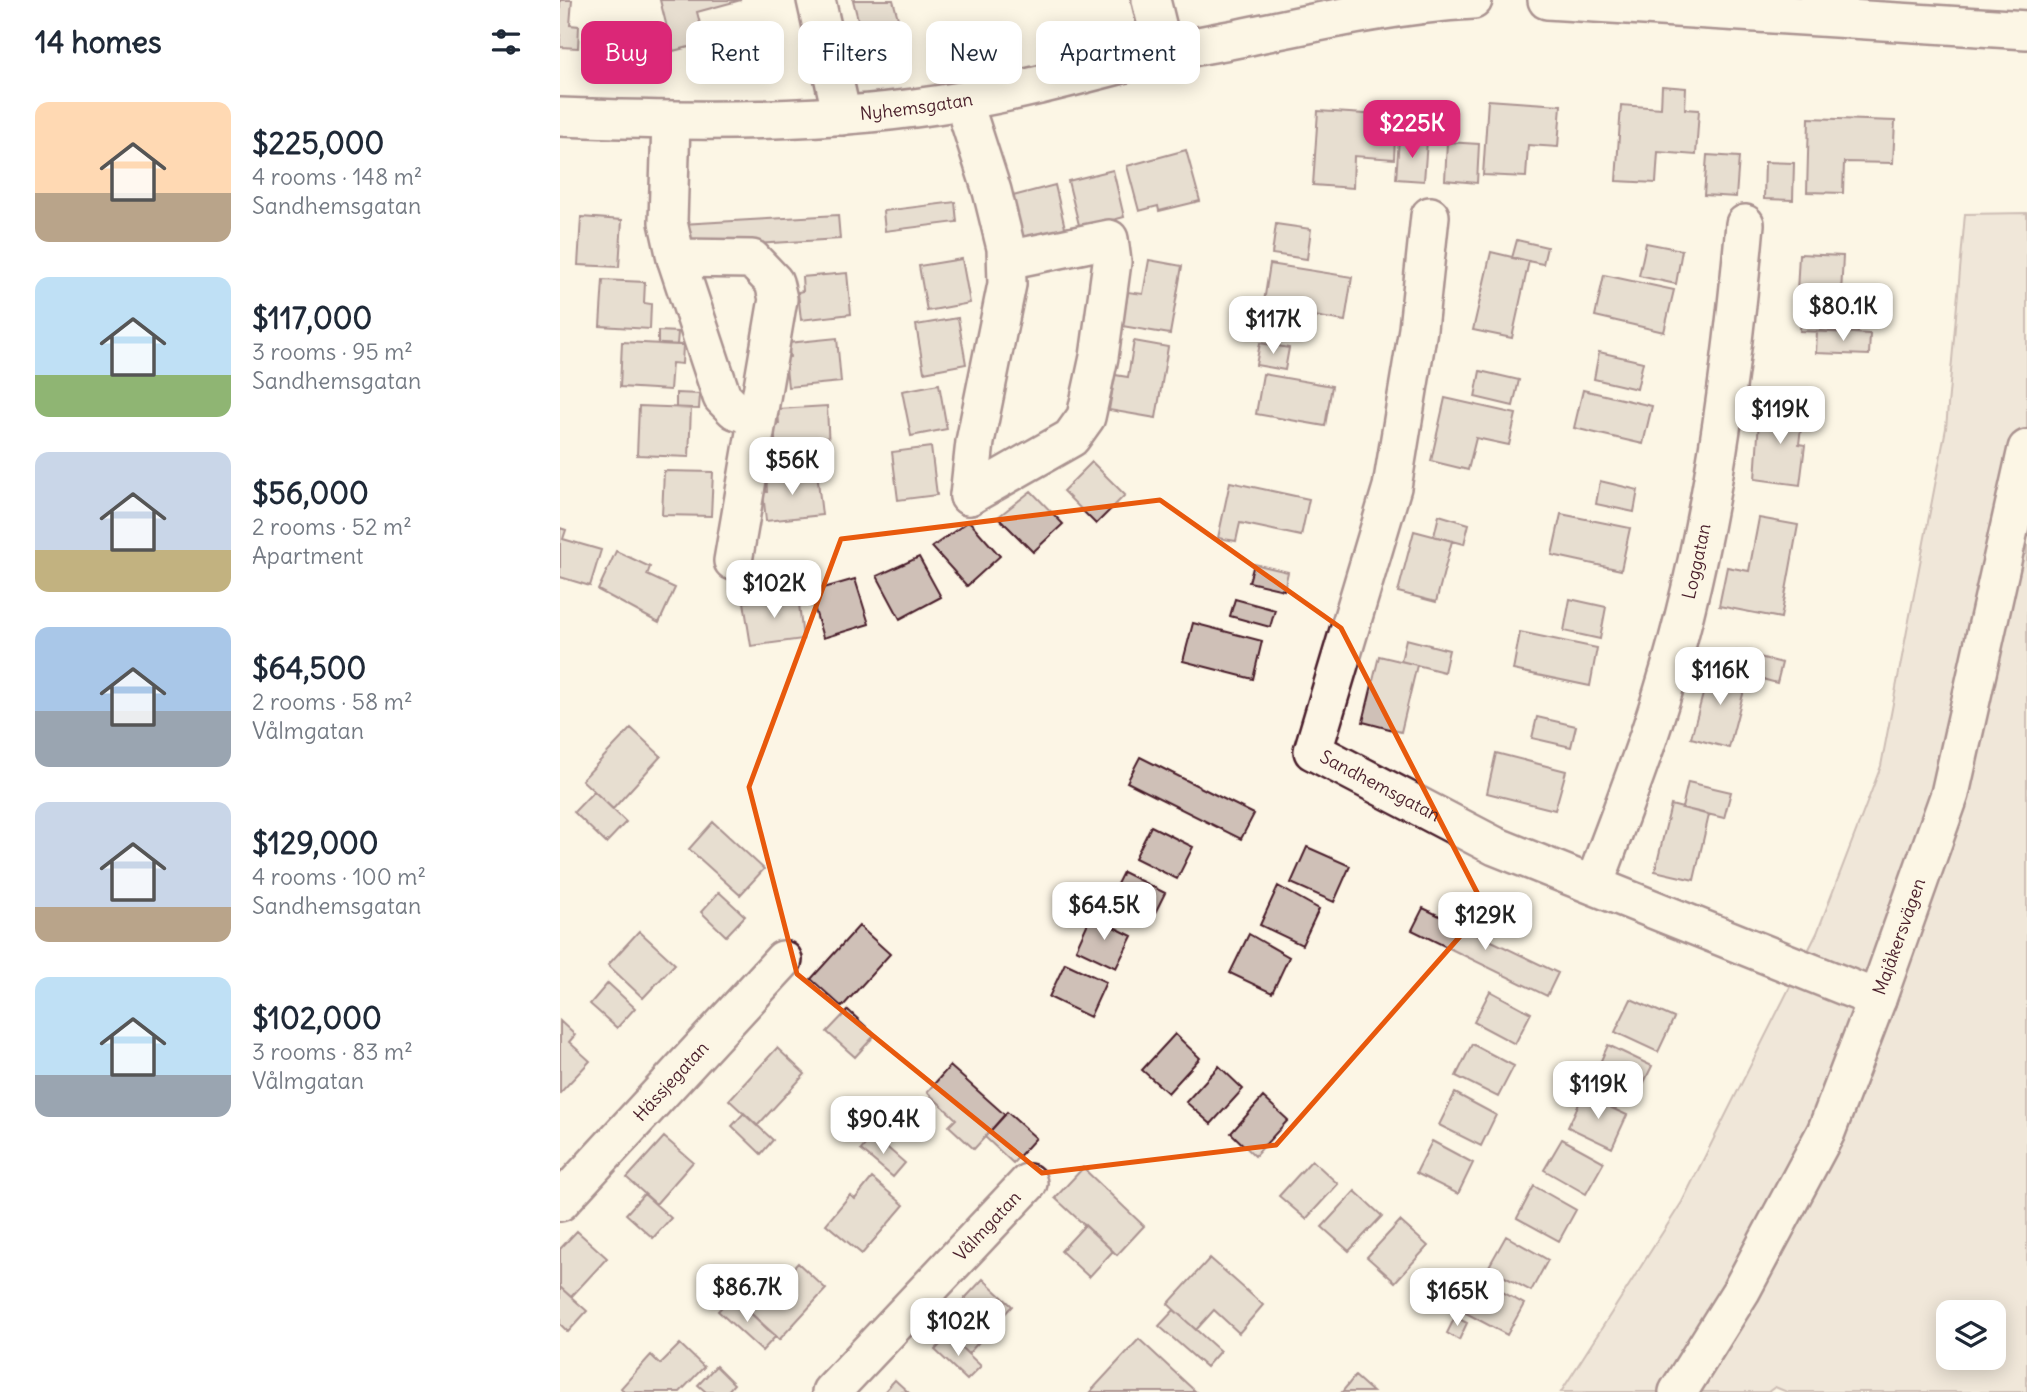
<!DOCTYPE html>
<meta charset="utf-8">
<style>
body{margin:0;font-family:Delius,sans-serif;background:#f2f2f3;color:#1f2937;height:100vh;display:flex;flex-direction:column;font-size:26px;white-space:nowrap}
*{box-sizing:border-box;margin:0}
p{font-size:23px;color:#747a83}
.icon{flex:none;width:38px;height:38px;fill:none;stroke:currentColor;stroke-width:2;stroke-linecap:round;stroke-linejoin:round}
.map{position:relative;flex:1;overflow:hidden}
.sheet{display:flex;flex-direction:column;background:#fff;width:560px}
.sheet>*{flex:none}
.guide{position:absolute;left:21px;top:21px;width:665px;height:63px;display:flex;gap:14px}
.controls{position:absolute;left:1376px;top:1300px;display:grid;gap:14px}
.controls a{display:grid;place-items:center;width:70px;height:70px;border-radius:14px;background:#fff;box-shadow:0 4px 18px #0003;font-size:35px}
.price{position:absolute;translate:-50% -60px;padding:0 16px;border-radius:14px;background:#fff;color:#222;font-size:23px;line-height:46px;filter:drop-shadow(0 2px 4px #0008)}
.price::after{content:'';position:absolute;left:50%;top:42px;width:21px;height:16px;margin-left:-10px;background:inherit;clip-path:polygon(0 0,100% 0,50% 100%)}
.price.active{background:#db2777;color:#fff}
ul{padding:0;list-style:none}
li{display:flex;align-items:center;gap:21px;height:175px;padding:0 35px}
li span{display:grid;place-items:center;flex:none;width:196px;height:140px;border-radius:14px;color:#555}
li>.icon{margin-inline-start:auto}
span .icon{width:84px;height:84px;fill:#fffc;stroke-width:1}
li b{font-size:30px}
h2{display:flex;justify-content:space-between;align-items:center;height:84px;padding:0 35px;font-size:30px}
.tag{padding:0 24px;border-radius:14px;background:#fff;box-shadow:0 4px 18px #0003;font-size:24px;line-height:63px}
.tag.active{background:#db2777;color:#fff}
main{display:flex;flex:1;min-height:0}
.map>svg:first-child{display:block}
.green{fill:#e2d5ca;stroke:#967a7a;stroke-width:2;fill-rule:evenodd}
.building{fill:#cfc0b7;stroke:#4a1f2b;stroke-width:2}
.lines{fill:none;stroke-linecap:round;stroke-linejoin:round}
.minor-casing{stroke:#4a1f2b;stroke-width:42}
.minor{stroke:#fcf5e5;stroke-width:37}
.marked{fill:none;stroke:#e8590c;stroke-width:5;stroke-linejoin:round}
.labels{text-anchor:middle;stroke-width:7;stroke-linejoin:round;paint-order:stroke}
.street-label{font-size:18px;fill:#4a1f2b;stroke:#fcf5e5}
</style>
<main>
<section class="sheet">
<h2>14 homes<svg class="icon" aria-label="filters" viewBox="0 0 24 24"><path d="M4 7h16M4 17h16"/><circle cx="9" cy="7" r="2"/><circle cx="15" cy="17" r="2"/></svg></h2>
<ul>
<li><span style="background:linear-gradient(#ffd9b3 65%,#b9a48a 0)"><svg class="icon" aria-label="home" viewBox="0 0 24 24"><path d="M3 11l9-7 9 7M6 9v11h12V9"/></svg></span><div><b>$225,000</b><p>4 rooms · 148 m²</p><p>Sandhemsgatan</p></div></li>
<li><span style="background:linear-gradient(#bfe0f5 70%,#8fb573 0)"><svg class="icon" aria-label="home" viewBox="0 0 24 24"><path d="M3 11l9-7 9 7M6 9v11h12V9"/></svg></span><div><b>$117,000</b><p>3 rooms · 95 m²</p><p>Sandhemsgatan</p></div></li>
<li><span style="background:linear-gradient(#c9d6e8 70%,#c2b280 0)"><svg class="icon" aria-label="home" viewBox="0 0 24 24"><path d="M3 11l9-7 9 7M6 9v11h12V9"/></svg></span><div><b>$56,000</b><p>2 rooms · 52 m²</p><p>Apartment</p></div></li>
<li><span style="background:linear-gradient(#a9c7e8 60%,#9aa5b1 0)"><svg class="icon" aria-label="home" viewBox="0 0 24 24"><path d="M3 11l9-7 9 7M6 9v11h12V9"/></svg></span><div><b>$64,500</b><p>2 rooms · 58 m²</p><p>Vålmgatan</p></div></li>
<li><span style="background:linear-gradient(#c9d6e8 75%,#b9a48a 0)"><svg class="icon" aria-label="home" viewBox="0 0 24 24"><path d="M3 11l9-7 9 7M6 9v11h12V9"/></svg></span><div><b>$129,000</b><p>4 rooms · 100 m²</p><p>Sandhemsgatan</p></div></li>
<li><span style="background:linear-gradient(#bfe0f5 70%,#9aa5b1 0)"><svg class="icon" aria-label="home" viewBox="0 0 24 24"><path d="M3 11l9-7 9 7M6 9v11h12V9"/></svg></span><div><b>$102,000</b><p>3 rooms · 83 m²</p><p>Vålmgatan</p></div></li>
</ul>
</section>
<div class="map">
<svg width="1467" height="1392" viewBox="0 0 1467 1392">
<rect width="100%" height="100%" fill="#fcf5e5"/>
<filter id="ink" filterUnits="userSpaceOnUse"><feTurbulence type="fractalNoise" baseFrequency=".0143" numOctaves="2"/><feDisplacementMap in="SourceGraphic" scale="14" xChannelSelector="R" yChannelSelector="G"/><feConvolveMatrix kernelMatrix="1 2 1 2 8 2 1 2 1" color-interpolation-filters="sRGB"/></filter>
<g filter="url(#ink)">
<path class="green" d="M1467 213V1392H1227L1215 1387 1208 1392H1001L1122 1202 1257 933 1321 766 1386 428 1405 214ZM1388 1312H1433V1358H1388Z"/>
<path class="building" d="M0 0H12L10 25 19 26 18 48 0 47Z
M100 0H181L137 12 145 43 113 51Z
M293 0H333L339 22 301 31Z
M1102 86 1126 88 1125 109 1139 110 1136 155 1098 152 1096 183 1056 181 1061 105 1101 108Z
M928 100 1001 105 998 147 968 145 966 177 923 175Z
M758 111 836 116 834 159 794 156 793 188 753 185Z
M1249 118 1335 121 1333 163 1284 162 1283 193 1247 192Z
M839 139 867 141 864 181 836 179Z
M887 142 919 144 917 183 885 180Z
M626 150 640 201 599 211 598 206 579 211 567 166Z
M1147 155 1179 157 1176 197 1144 195Z
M1205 162 1234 163 1233 200 1204 199Z
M553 170 564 217 520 229 508 181Z
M495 185 506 232 464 242 453 196Z
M395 202 397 222 325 231 323 211Z
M278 215 280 239 124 248 122 224Z
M21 217 62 220 59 267 18 265Z
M716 224 751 229 747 259 712 254Z
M957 240 987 247 983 264 952 258Z
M1086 243 1122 250 1116 284 1079 276Z
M931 252 969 261 952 338 913 330Z
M1239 254 1283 256 1281 295 1299 296 1298 333 1240 331 1242 293 1237 292Z
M402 259 410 303 367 311 359 266Z
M589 260 622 266 610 334 562 326 568 292 583 294Z
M710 264 792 277 785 321 703 308Z
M287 273 291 314 241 320 238 292 243 291 242 277Z
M1044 275 1114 290 1104 332 1035 316Z
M43 280 85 282 84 303 91 304 90 329 40 326Z
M398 318 406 364 364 372 356 325Z
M98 331 118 332 117 345 98 344Z
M1257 331 1310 334 1309 355 1256 353Z
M277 338 281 382 228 387 225 358 230 357 228 343Z
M574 341 608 347 596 418 549 410 555 375 568 377Z
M62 342 123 345 122 364 112 363 110 390 60 387Z
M700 343 729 348 725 370 696 365Z
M1039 352 1083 362 1077 389 1034 379Z
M920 371 959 380 953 406 915 397Z
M703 374 772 386 765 426 696 414Z
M379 384 387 429 351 436 342 391Z
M1210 389 1242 393 1240 411 1207 407Z
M1023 390 1092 406 1083 444 1014 428Z
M116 393 140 394 139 409 116 408Z
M885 398 956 414 949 445 916 438 908 470 871 461Z
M79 406 131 408 129 457 77 455Z
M267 406 269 450 216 453 214 424H219L218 409Z
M1200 406 1243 412 1239 444 1245 445 1240 485 1195 479Z
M371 447 377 495 338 500 332 452Z
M532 462 565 495 536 524 503 491Z
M104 471 153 472 151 516 102 515Z
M257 472 262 515 206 521 203 492H207L206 477Z
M1040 481 1078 490 1074 512 1036 504Z
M670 482 749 499 741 536 680 523 676 541 658 538Z
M471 491 503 524 473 552 438 517Z
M1001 514 1070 528 1061 570 992 555Z
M879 515 909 524 904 544 874 536Z
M1199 518 1238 525 1221 618 1159 606 1167 567 1189 571Z
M409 521 440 556 407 586 372 547Z
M0 528 6 530 3 539 41 550 30 586 0 577Z
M854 531 892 541 876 602 838 592Z
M56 551 90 567 87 575 115 588 99 623 38 590Z
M359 557 381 597 340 619 317 576Z
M694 564 728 572 724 590 689 582Z
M295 579 309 624 263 638 250 592Z
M238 595 243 639 191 646 184 602Z
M675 599 715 610 710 627 670 616Z
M1010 599 1046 607 1040 639 1004 631Z
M633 623 702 641 693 679 623 661Z
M960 632 1037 648 1030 686 953 670Z
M846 639 889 650 884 672 841 661Z
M1177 651 1222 663 1217 683 1172 671Z
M819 656 857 665 841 732 803 722Z
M1151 665 1188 675 1169 748 1131 738Z
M977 717 1016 726 1011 747 972 738Z
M71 728 101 756 53 809 22 780Z
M936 753 1006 771 995 810 927 793Z
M580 757 694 814 681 839 567 782Z
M1128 782 1171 792 1164 818 1122 808Z
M34 791 66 822 46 843 14 812Z
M1111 805 1149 815 1134 880 1095 871Z
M153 822 204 869 180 895 129 849Z
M591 826 633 847 617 879 575 858Z
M747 847 790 866 774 902 731 883Z
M563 872 605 893 589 925 547 904Z
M718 886 759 909 742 945 700 925Z
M159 892 185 916 166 936 141 912Z
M863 908 998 973 987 996 852 930Z
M531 916 572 936 556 968 516 949Z
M299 926 330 954 282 1007 251 979Z
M79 931 115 964 83 998 48 965Z
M689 934 729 957 712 993 670 973Z
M505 963 546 982 530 1017 489 997Z
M48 983 75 1008 57 1028 30 1004Z
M930 991 971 1013 955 1044 914 1022Z
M1071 999 1114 1018 1098 1052 1055 1032Z
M288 1010 315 1035 295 1057 267 1032Z
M0 1021 15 1035 9 1042 30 1061 0 1093Z
M615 1034 640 1058 608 1093 582 1070Z
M912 1044 954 1066 938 1097 896 1076Z
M1048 1045 1092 1066 1076 1099 1033 1078Z
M217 1048 245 1074 197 1126 169 1100Z
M390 1066 445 1115 414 1149 389 1126 396 1119 367 1092Z
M659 1066 683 1089 651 1124 626 1102Z
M895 1093 936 1115 921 1146 879 1125Z
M1023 1095 1067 1115 1052 1148 1008 1127Z
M703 1097 728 1120 695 1156 671 1133Z
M447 1112 476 1138 453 1163 425 1137Z
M184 1113 213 1140 201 1154 172 1126Z
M313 1135 345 1163 333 1177 301 1150Z
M104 1137 133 1162 96 1204 67 1178Z
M1002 1139 1044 1162 1026 1194 984 1170Z
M872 1141 913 1163 898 1194 856 1173Z
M752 1160 778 1184 746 1219 719 1196Z
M523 1168 584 1226 557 1255 495 1198Z
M312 1178 344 1205 302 1254 266 1224 290 1195 295 1199Z
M974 1186 1016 1210 999 1241 957 1218Z
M795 1191 822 1216 789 1251 762 1227Z
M84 1194 111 1218 93 1238 66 1214Z
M840 1221 868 1246 835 1282 807 1257Z
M525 1225 553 1251 529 1277 501 1251Z
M17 1231 47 1258 11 1297 0 1287V1249Z
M946 1236 988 1260 971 1291 928 1268Z
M650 1258 703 1305 679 1333 654 1310 636 1330 608 1304Z
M238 1263 266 1289 219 1340 186 1309 206 1288 211 1292Z
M423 1279 452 1306 408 1354 379 1326Z
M921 1280 964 1304 947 1335 904 1312Z
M0 1287 27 1311 8 1332 0 1324Z
M172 1296 216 1336 202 1351 158 1311Z
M614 1310 660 1351 646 1367 599 1326Z
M895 1317 907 1323 899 1340 887 1333Z
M389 1336 421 1366 407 1380 375 1350Z
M579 1339 636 1392H530Z
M120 1344 144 1367 120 1392H64L61 1388 91 1355 100 1364Z
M156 1366 174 1384 167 1392H146L138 1385Z
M795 1376 813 1392H782Z
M335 1380 348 1392H324Z"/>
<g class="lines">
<defs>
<g id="minor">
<path d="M256 0 282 116"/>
<path d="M591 0 604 53"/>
<path d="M987 0 1467 30"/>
<path d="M403 101 432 191 446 248 447 284 415 442 409 496"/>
<path id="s1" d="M0 117C135 122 267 124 401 101 468 90 534 71 601 54 632 46 663 42 694 35 767 20 839 4 913 0"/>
<path d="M111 121 108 222 116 258 192 259 214 282 218 299 173 561"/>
<path id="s2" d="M870 216 858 329 832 487 753 751 935 846 1317 999"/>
<path d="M116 258 162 397 175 410 196 417"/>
<path d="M409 496 511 438 526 417 539 357 552 262 549 239 447 260"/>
<path id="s3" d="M1034 885C1054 830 1076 776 1094 720 1147 560 1170 391 1185 224"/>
<path id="s4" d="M0 1202 223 960"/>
<path id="s5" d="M271 1392 468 1183"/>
<path id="s6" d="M1118 1392 1181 1291 1266 1132 1317 999 1390 794 1467 449"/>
</g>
</defs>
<use href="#minor" class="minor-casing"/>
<use href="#minor" class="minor"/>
</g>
</g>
<path d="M0 0H1467V1392H0ZM600 500 781 628 925 908 716 1145 482 1173 237 974 189 787 281 539Z" fill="#fcf5e5" fill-opacity=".55" fill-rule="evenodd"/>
<path class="marked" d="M600 500 781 628 925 908 716 1145 482 1173 237 974 189 787 281 539Z"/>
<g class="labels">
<g class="street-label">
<text dy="6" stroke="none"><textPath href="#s1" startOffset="357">Nyhemsgatan</textPath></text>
<text dy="6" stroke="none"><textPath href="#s3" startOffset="340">Loggatan</textPath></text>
<text dy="6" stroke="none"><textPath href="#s2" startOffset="625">Sandhemsgatan</textPath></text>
<text dy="6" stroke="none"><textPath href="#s6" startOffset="508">Majåkersvägen</textPath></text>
<text dy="6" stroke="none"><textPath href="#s4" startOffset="164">Hässjegatan</textPath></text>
<text dy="6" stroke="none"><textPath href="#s5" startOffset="228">Vålmgatan</textPath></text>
</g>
</g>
</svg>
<div class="controls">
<a><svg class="icon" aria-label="layers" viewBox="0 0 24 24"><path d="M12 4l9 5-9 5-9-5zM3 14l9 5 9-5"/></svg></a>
</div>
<b class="price active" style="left:852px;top:160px">$225K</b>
<b class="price" style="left:1283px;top:343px">$80.1K</b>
<b class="price" style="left:713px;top:356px">$117K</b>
<b class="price" style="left:1220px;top:446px">$119K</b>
<b class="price" style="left:232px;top:497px">$56K</b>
<b class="price" style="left:214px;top:620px">$102K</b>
<b class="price" style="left:1160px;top:707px">$116K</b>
<b class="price" style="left:544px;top:942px">$64.5K</b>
<b class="price" style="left:925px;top:952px">$129K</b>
<b class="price" style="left:1038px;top:1121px">$119K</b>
<b class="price" style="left:323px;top:1156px">$90.4K</b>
<b class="price" style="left:187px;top:1324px">$86.7K</b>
<b class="price" style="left:897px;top:1328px">$165K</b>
<b class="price" style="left:398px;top:1358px">$102K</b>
<div class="guide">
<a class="tag active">Buy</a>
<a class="tag">Rent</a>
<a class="tag">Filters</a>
<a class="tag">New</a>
<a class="tag">Apartment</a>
</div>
</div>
</main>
